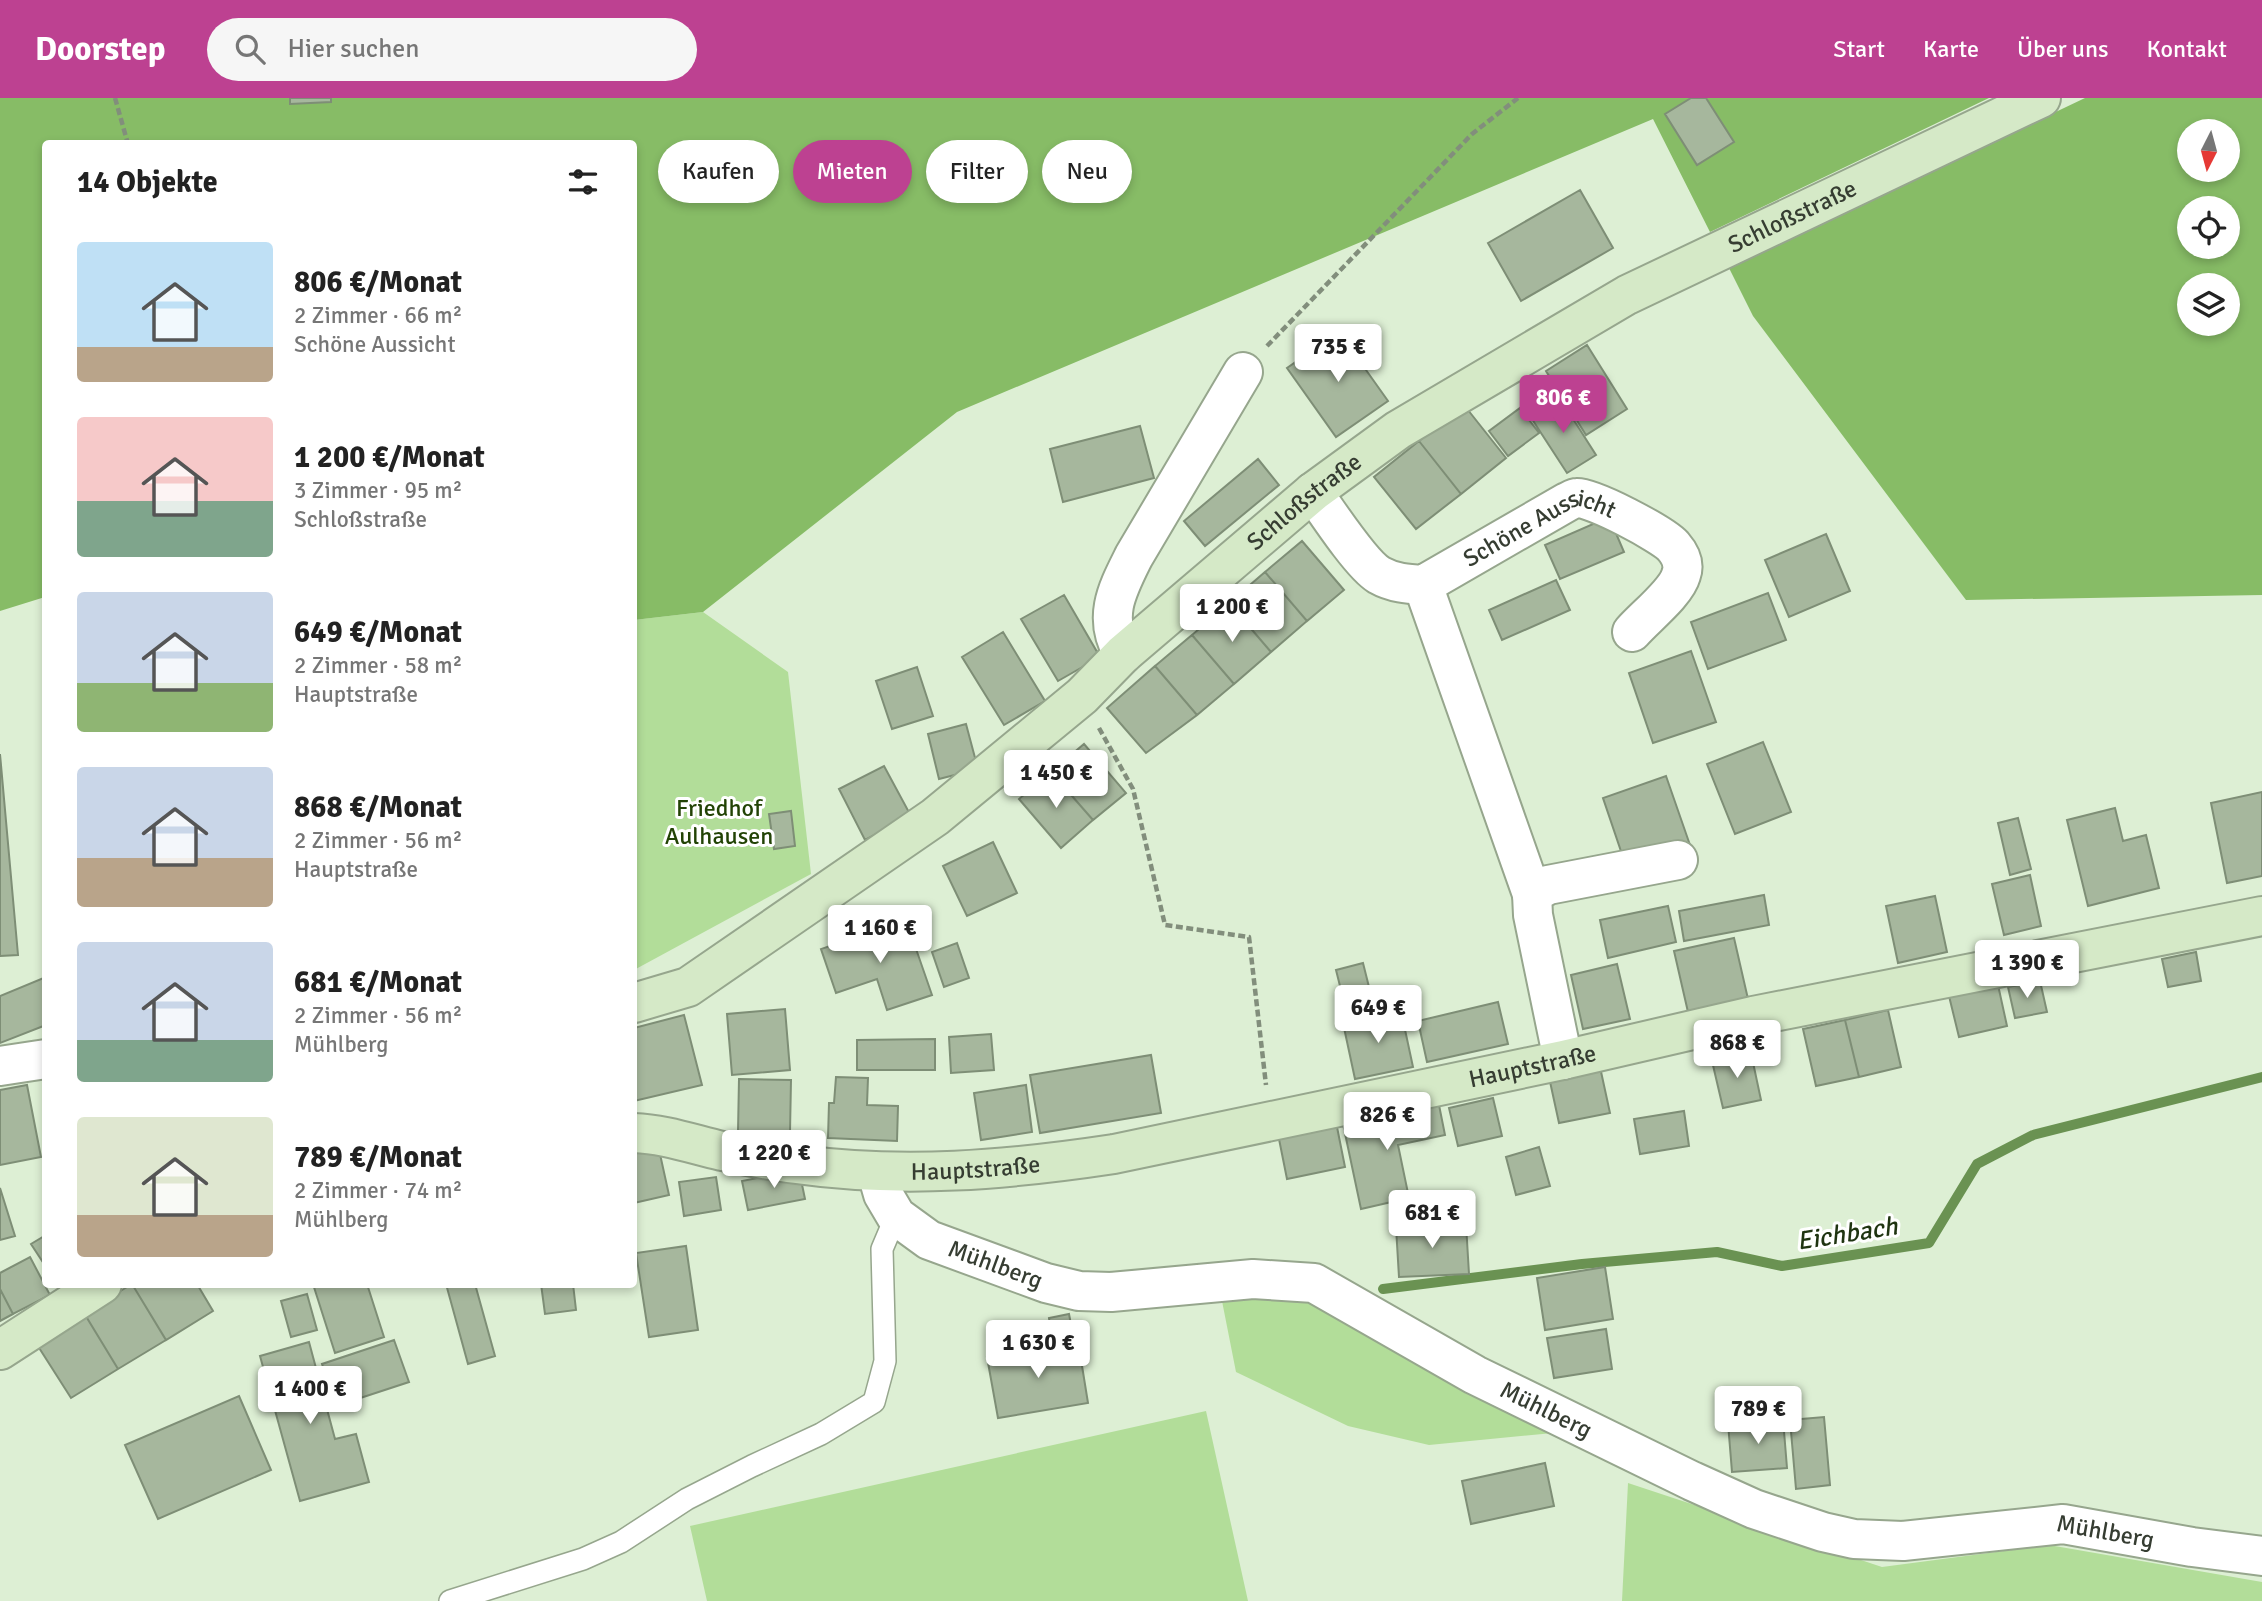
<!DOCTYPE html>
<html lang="de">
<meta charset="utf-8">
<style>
body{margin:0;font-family:Signika,sans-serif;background:#f6f6f6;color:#222;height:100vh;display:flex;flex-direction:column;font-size:26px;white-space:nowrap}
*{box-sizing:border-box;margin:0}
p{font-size:23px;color:#767676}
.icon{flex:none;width:38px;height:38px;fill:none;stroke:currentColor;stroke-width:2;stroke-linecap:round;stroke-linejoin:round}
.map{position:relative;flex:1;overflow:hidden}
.side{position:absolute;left:42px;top:42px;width:595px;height:1148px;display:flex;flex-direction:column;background:#fff;border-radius:7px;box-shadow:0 4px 10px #0003}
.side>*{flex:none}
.hud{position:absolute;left:658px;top:42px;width:665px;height:63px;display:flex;gap:14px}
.needle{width:46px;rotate:186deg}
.buttons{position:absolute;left:2177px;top:21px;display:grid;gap:14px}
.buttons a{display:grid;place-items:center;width:63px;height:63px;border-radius:50%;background:#fff;box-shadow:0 4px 10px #0003;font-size:35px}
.price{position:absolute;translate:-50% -60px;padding:0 16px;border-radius:7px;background:#fff;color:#222;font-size:23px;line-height:46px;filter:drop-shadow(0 2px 4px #0008)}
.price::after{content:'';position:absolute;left:50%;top:42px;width:21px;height:16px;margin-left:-10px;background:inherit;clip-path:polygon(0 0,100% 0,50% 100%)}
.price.on{background:#bd4191;color:#fff}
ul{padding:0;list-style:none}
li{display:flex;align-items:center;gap:21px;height:175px;padding:0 35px}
li span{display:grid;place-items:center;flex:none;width:196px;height:140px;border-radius:7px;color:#555}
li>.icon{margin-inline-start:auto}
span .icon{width:84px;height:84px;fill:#fffc;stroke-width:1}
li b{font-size:30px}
h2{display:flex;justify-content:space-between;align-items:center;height:84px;padding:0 35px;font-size:30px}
.chip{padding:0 24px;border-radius:32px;background:#fff;box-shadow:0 4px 10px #0003;font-size:24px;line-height:63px}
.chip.on{background:#bd4191;color:#fff}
header{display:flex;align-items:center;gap:42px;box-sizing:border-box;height:98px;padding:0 35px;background:#bd4191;color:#fff}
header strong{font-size:33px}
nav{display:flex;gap:38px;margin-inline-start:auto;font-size:24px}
.search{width:490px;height:63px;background:#f6f6f6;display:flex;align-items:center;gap:18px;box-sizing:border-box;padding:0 24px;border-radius:38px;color:#767676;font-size:26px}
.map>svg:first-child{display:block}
.green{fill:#b2dd99}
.forest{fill:#87bc66;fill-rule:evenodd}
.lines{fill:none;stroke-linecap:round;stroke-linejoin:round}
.stream{stroke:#6a9252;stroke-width:10}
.building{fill:#a6b79d;stroke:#7e8e76;stroke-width:2}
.lane-casing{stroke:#96a68d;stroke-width:24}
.street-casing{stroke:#96a68d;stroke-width:42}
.secondary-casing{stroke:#96a68d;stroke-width:42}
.path{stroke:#828e7c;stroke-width:4.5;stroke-dasharray:7 3.5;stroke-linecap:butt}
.lane{stroke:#fff;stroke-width:21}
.street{stroke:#fff;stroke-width:38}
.secondary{stroke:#d5e9c7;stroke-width:38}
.labels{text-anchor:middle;stroke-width:6;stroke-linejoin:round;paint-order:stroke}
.street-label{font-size:24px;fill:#363d32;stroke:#fff}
.park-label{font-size:24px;fill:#224305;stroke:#fff}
.water-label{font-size:26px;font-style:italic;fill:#1f3411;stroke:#fff}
</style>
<header>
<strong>Doorstep</strong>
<div class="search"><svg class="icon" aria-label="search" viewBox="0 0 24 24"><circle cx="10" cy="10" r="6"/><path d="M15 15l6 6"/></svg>Hier suchen</div>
<nav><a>Start</a><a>Karte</a><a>Über uns</a><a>Kontakt</a></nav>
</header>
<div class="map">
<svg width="2262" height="1503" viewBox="0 0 2262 1503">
<rect width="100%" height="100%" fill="#ddefd4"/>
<path class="green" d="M703 514 788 574 811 776 634 872V522Z
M1291 1199 1320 1204 1553 1335 1429 1347 1348 1328 1236 1274 1222 1203Z
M1206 1313 1248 1503H707L690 1428Z
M1628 1385 1882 1469 2049 1447 2262 1484V1503H1622Z"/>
<path class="forest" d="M0 0H1989L1710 134 1653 21 957 314 703 514 634 522V46H46L45 499 0 513Z
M2085 0H2262V497L1966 502 1753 218 1729 170ZM2189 33H2228V72H2189ZM2189 110H2228V149H2189ZM2189 187H2228V226H2189Z"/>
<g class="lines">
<path class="stream" d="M1383 1191 1582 1166 1717 1154 1782 1168 1929 1145 1977 1066 2033 1037 2262 979"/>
</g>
<path class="building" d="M290 0H331V4L290 6Z
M1691 0H1706L1734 44 1697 67 1665 16Z
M1580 92 1613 150 1521 203 1488 145Z
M1339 234 1388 303 1336 339 1287 270Z
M1587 247 1627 311 1586 337 1546 273Z
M1559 299 1596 357 1567 375 1530 318Z
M1464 307 1506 360 1461 396 1419 343Z
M1520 310 1539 335 1508 358 1489 333Z
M1140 328 1154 380 1063 404 1050 351Z
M1419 343 1461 396 1416 431 1374 379Z
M1258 361 1279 387 1205 448 1184 423Z
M1609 419 1624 454 1560 481 1545 447Z
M1826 436 1850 493 1789 519 1765 462Z
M1302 443 1344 492 1307 523 1265 474Z
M1265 474 1307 523 1271 554 1229 505Z
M1556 482 1570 512 1502 542 1489 512Z
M1768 495 1786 542 1708 571 1691 524Z
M1064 497 1100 559 1058 583 1021 521Z
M1229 505 1271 554 1234 586 1192 537Z
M1003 534 1045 603 1004 627 962 559Z
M1192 537 1234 586 1197 617 1155 568Z
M1691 553 1716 624 1653 645 1629 575Z
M1155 568 1197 617 1146 655 1107 610Z
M917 569 933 618 892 631 876 583Z
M966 626 978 671 939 681 928 636Z
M1763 644 1791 714 1735 736 1707 666Z
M1084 646 1126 695 1093 722 1051 674Z
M0 656 18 857 0 858Z
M884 668 911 718 865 742 839 691Z
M1051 674 1093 722 1061 750 1019 701Z
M1666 678 1690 747 1626 768 1603 700Z
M2262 694V778L2227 785 2211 705Z
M2115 710 2123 743 2146 737 2159 790 2088 808 2067 722Z
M791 713 795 748 774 751 769 716Z
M2018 720 2031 771 2010 777 1998 725Z
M993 744 1017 795 967 818 943 768Z
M2030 777 2041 828 2004 837 1992 786Z
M1764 797 1769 827 1684 843 1679 813Z
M1935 798 1947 854 1898 865 1886 808Z
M1668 808 1676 844 1608 860 1600 822Z
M906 822 932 897 887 912 877 881 836 895 821 851Z
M1734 840 1748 901 1688 914 1674 853Z
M957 845 969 880 944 889 932 854Z
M2196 854 2201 883 2168 889 2162 861Z
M1363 865 1375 913 1348 920 1336 872Z
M1617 866 1630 921 1583 931 1571 877Z
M46 879V927L0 945V898Z
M2040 883 2047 914 2015 920 2008 889Z
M1998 887 2007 928 1959 939 1949 898Z
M1498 904 1508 946 1427 964 1418 923Z
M785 911 790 972 732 977 727 916Z
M1888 912 1901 969 1859 979 1845 922Z
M1401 913 1413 969 1355 981 1343 925Z
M684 917 702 987 634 1003V930Z
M1845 922 1859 979 1816 988 1803 931Z
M991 936 994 972 951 975 949 939Z
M935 941V972H857V942Z
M1751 955 1761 1002 1723 1010 1712 963Z
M1151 957 1161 1015 1040 1035 1030 977Z
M1600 969 1610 1015 1559 1025 1549 979Z
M836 979 868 980 867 1007 898 1008 897 1043 828 1040 829 1005H834Z
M739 981 791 982 790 1034H738Z
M27 987 41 1059 0 1067V992Z
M1026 987 1032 1034 981 1042 974 995Z
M1493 1000 1502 1038 1458 1048 1449 1010Z
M1439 1007 1445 1037 1398 1047 1409 1100 1361 1111 1343 1026Z
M1684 1013 1689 1048 1640 1056 1634 1021Z
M1336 1024 1345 1069 1287 1081 1278 1036Z
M658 1047 669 1097 634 1105V1053Z
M1539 1049 1550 1088 1516 1097 1506 1059Z
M799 1072 805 1101 748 1112 742 1083Z
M716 1079 721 1112 684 1118 679 1084Z
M0 1090 15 1138 0 1142Z
M1466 1126 1469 1176 1399 1179 1396 1129Z
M46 1137V1169L31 1146Z
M686 1148 698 1232 649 1239 636 1155Z
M30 1159 50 1197 13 1216 0 1191V1175Z
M1605 1169 1613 1221 1545 1232 1537 1180Z
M132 1186H197L213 1213 166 1242Z
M132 1186 166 1242 118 1271 84 1215Z
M313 1186H367L384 1239 335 1255Z
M446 1186H475L495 1258 468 1266Z
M541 1186H573L576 1212 545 1216Z
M0 1191 13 1216 0 1223Z
M307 1196 317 1232 291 1239 281 1203Z
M84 1215 118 1271 71 1300 36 1245Z
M1069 1216 1073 1237 1052 1241 1049 1220Z
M1606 1231 1612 1271 1554 1280 1547 1240Z
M394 1242 409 1284 336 1308 322 1266Z
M1078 1243 1088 1305 998 1320 987 1259Z
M309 1244 335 1341 356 1336 369 1384 300 1403 260 1258Z
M239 1298 271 1372 158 1421 125 1347Z
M1824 1319 1830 1387 1796 1391 1790 1322Z
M1783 1321 1787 1370 1732 1374 1728 1325Z
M1545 1365 1554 1408 1471 1426 1462 1383Z"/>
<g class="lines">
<defs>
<path id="lane" d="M450 1503 583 1461 621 1444 687 1401 752 1368 821 1336 874 1304 885 1263 882 1151 896 1118"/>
<g id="street">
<path id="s1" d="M1313 394C1327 414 1361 466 1379 477 1393 485 1408 486 1423 487L1567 404C1570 403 1573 400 1577 400 1592 399 1662 436 1673 448 1680 456 1685 466 1681 477 1676 495 1645 519 1632 534"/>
<path d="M1423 487 1532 796"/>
<path d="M1123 556C1102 519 1117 492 1134 458L1243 274"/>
<path d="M1563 962 1533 817 1532 796 1548 787 1678 762"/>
<path d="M0 968 46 961"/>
<path id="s2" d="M877 1075 883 1096 896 1118 929 1142 1046 1185 1079 1193 1111 1194 1253 1181 1314 1185 1475 1277 1692 1383 1754 1411 1823 1434 1854 1441 1903 1443 2063 1426 2192 1449 2262 1458"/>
</g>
<g id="secondary">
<path id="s3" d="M634 905 688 889 935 719 1082 598 1123 556 1313 394 1398 332 1627 197 2041 0"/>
<path id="s4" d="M634 1035C664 1036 692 1046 722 1053 746 1058 771 1063 796 1066 902 1081 1008 1072 1114 1056L1563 962 1753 918 2262 818"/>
<path d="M0 1252 102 1186"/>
</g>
</defs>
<use href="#lane" class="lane-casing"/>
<use href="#street" class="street-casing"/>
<use href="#secondary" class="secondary-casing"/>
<path class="path" d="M115 0 128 46
M1267 248 1472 36 1518 0
M1099 630 1133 691 1165 827 1249 839 1266 987"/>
<use href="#lane" class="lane"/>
<use href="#street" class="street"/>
<use href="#secondary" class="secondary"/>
</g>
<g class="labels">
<g class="street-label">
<text dy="8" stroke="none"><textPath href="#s3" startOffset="1409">Schloßstraße</textPath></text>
<text dy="8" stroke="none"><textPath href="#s3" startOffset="842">Schloßstraße</textPath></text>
<text dy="8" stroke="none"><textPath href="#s1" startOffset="285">Schöne Aussicht</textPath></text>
<text dy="8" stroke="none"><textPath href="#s4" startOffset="912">Hauptstraße</textPath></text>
<text dy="8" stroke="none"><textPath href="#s4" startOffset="345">Hauptstraße</textPath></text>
<text dy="8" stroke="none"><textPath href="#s2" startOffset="159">Mühlberg</textPath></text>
<text dy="8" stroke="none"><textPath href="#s2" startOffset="747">Mühlberg</textPath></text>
<text dy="8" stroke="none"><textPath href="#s2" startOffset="1335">Mühlberg</textPath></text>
</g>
<g class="park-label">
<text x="719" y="718">Friedhof<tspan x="719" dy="28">Aulhausen</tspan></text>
</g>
<g class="water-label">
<text transform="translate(1847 1135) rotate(-9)" y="9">Eichbach</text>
</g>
</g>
</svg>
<div class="buttons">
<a><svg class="needle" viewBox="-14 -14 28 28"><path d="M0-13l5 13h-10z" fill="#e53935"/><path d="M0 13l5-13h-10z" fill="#767676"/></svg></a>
<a><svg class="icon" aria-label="locate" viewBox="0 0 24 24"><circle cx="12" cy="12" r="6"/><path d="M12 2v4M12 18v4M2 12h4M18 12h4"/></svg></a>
<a><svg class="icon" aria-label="layers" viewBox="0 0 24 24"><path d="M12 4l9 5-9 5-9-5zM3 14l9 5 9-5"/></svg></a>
</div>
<b class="price" style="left:1338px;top:286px">735 €</b>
<b class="price on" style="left:1563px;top:337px">806 €</b>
<b class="price" style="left:1232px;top:546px">1 200 €</b>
<b class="price" style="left:1056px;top:712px">1 450 €</b>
<b class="price" style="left:880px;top:867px">1 160 €</b>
<b class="price" style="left:2027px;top:902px">1 390 €</b>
<b class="price" style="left:1378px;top:947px">649 €</b>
<b class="price" style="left:1737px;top:982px">868 €</b>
<b class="price" style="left:1387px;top:1054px">826 €</b>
<b class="price" style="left:774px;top:1092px">1 220 €</b>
<b class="price" style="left:1432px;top:1152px">681 €</b>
<b class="price" style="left:1038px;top:1282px">1 630 €</b>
<b class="price" style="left:310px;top:1328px">1 400 €</b>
<b class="price" style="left:1758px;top:1348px">789 €</b>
<div class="hud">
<a class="chip">Kaufen</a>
<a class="chip on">Mieten</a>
<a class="chip">Filter</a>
<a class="chip">Neu</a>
</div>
<section class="side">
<h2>14 Objekte<svg class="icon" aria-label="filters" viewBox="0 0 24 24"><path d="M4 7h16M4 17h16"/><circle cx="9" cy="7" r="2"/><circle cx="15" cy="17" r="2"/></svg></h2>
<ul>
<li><span style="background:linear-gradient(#bfe0f5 75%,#b9a48a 0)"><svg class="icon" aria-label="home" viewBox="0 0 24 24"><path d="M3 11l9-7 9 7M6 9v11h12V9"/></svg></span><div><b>806 €/Monat</b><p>2 Zimmer · 66 m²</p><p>Schöne Aussicht</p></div></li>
<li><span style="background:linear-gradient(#f6c9c9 60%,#7fa58c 0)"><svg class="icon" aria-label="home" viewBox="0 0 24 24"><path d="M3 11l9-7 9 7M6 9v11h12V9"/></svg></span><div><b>1 200 €/Monat</b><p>3 Zimmer · 95 m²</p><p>Schloßstraße</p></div></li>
<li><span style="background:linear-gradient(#c9d6e8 65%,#8fb573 0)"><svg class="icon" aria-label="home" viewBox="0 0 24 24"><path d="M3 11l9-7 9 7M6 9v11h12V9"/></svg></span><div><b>649 €/Monat</b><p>2 Zimmer · 58 m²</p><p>Hauptstraße</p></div></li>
<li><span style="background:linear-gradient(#c9d6e8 65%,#b9a48a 0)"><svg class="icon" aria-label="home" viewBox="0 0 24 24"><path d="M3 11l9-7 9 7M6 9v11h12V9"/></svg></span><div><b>868 €/Monat</b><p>2 Zimmer · 56 m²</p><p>Hauptstraße</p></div></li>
<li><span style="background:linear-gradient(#c9d6e8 70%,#7fa58c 0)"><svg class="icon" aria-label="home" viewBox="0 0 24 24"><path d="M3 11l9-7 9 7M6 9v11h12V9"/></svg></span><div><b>681 €/Monat</b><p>2 Zimmer · 56 m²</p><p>Mühlberg</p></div></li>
<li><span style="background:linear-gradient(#dfe7d0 70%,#b9a48a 0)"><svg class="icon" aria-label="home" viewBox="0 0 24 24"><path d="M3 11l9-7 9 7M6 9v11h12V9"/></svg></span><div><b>789 €/Monat</b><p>2 Zimmer · 74 m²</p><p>Mühlberg</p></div></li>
</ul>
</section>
</div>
